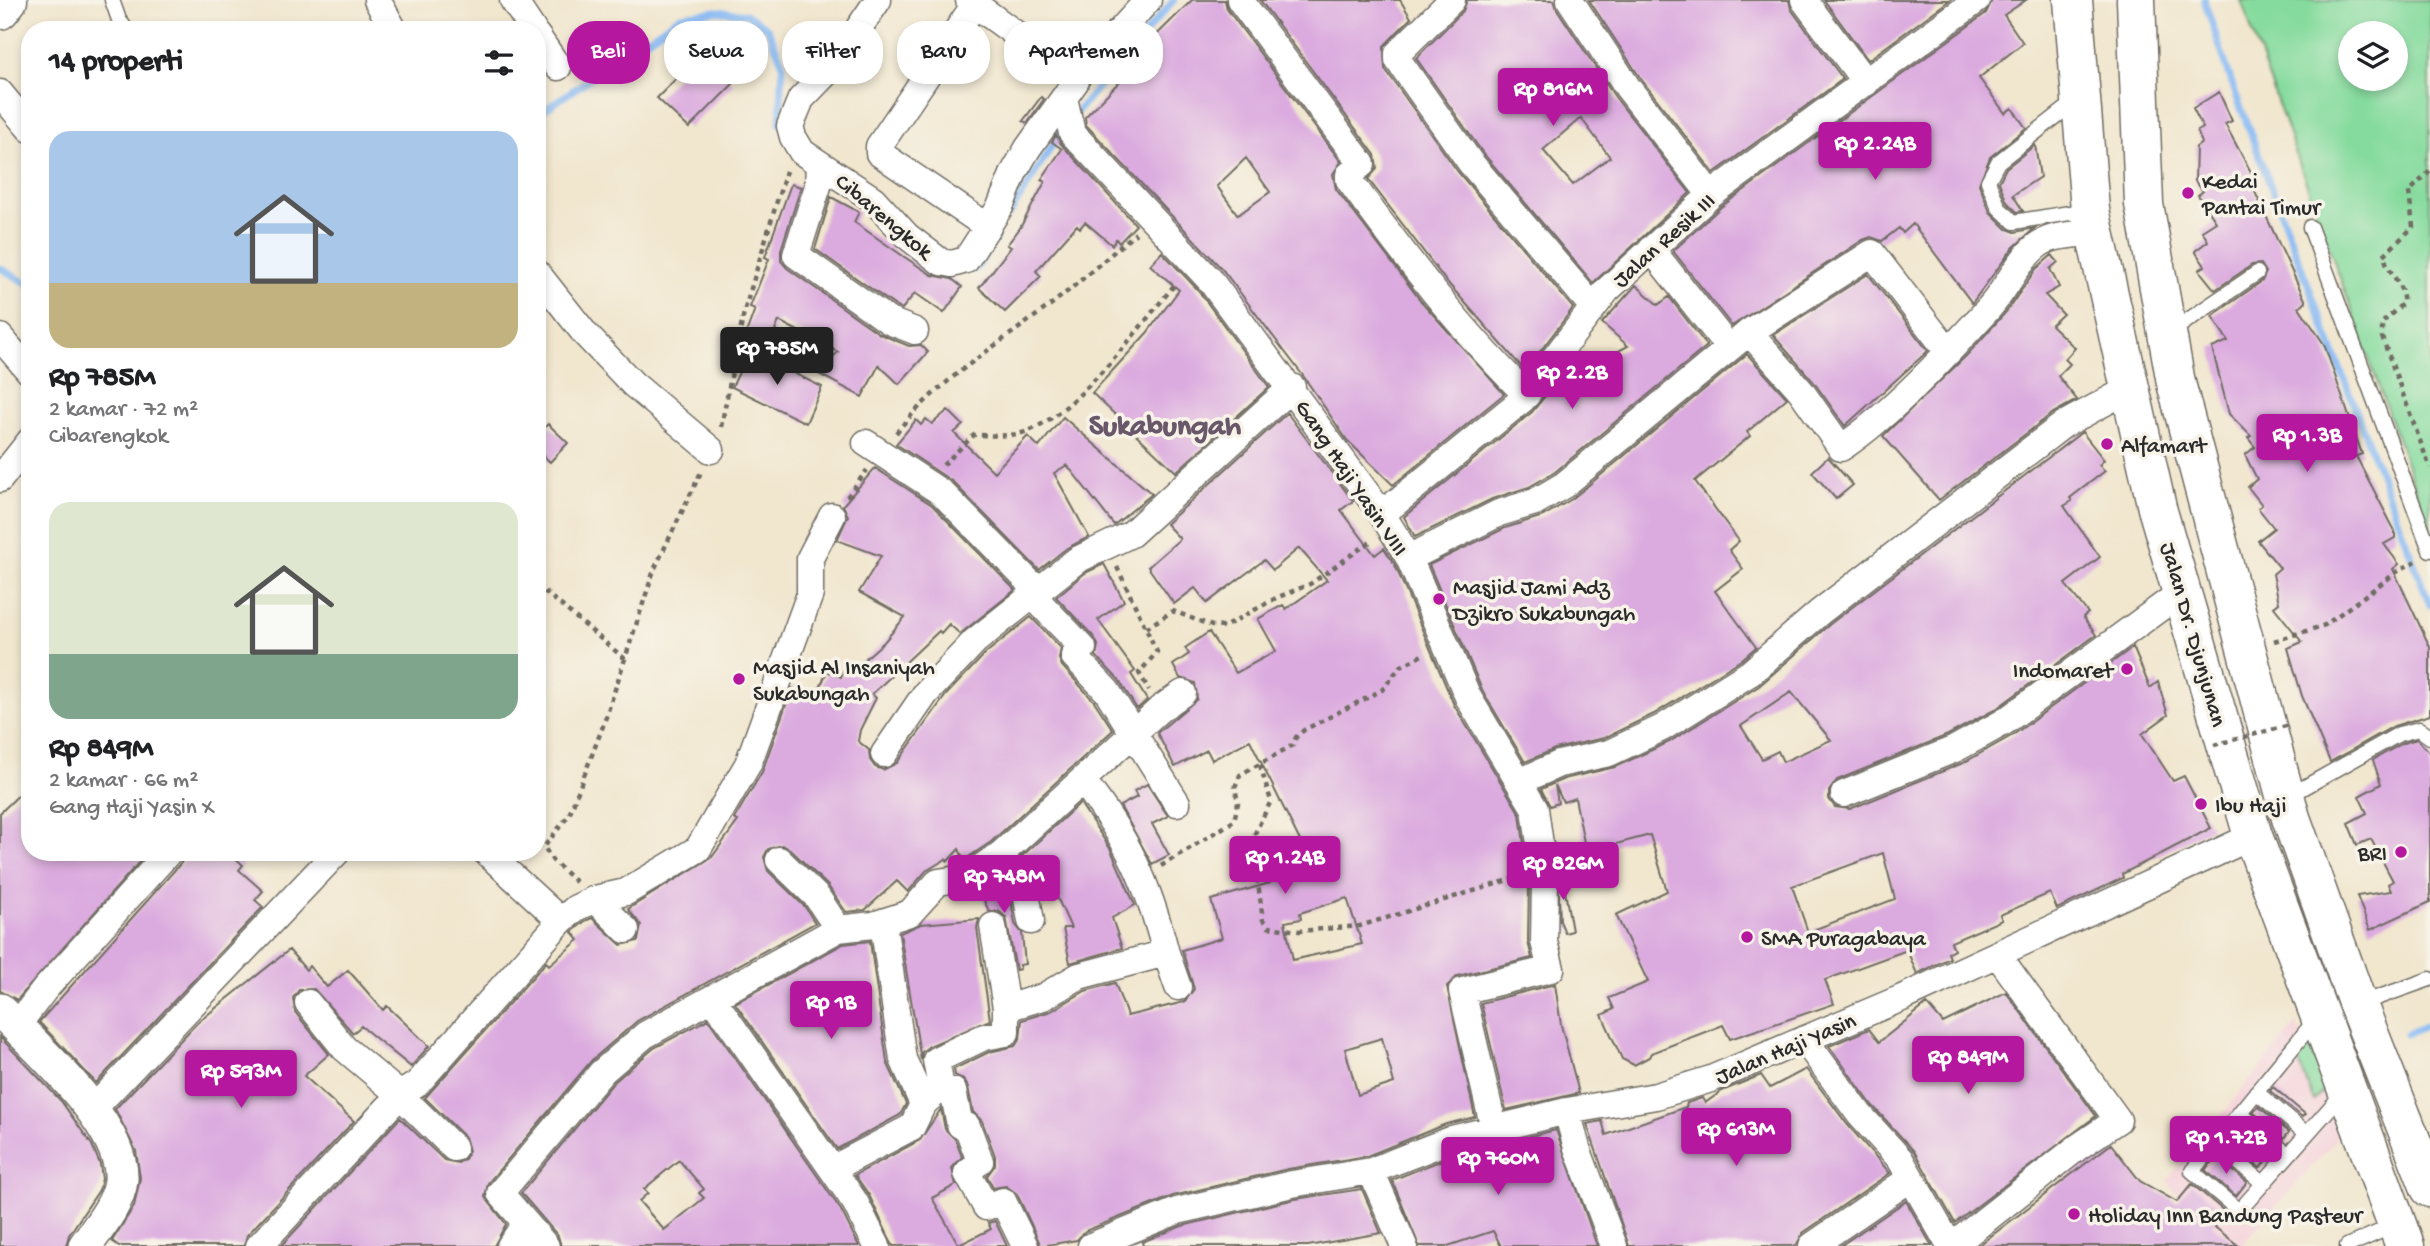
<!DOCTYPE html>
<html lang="id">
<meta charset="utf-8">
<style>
body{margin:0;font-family:"Gochi Hand",sans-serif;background:#f2f2f2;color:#202124;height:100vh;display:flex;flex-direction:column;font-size:26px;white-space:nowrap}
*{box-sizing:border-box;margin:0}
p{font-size:23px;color:#757577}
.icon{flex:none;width:38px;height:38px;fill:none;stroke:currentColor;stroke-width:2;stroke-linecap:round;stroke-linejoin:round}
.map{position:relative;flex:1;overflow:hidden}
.drawer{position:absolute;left:21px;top:21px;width:525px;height:840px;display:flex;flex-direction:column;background:#fff;border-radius:28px;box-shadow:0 4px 10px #0003}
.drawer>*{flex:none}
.top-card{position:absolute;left:567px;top:21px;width:665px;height:63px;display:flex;gap:14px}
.controls{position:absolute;left:2338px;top:21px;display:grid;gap:14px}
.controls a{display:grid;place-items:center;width:70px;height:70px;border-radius:50%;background:#fff;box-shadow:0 4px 10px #0003;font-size:35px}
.price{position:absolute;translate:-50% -60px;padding:0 16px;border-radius:7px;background:#b5179e;color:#fff;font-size:23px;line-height:46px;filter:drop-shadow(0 2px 4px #0008)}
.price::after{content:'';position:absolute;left:50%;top:42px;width:21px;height:16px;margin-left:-10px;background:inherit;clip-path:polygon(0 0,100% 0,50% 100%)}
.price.selected{background:#222;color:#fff}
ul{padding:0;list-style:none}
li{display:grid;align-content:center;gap:14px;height:371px;padding:0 28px}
li span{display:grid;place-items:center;height:217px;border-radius:21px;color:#555}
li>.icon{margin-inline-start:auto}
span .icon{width:126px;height:126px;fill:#fffc;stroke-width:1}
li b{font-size:30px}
h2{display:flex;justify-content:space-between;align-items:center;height:84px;padding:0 28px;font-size:30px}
.pill{padding:0 24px;border-radius:28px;background:#fff;box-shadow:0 4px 10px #0003;font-size:24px;line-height:63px}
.pill.selected{background:#b5179e;color:#fff}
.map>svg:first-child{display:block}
.built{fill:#f5cfda}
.green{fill:#85db9e;stroke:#588364;stroke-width:2;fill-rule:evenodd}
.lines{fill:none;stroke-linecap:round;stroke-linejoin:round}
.stream{stroke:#87baf4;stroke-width:7}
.building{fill:#dbaadf;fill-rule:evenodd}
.service-casing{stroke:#706c64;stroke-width:17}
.minor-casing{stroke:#706c64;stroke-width:29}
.tertiary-casing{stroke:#706c64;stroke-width:36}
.primary-casing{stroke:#706c64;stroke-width:41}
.trunk-casing{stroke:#706c64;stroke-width:41}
.path{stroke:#706c64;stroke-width:4.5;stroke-dasharray:5 5;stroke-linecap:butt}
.service{stroke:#fff;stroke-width:14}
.minor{stroke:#fff;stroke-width:26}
.tertiary{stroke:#fff;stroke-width:33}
.primary{stroke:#fff;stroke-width:38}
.trunk{stroke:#fff;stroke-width:38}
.path-bridge{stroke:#706c64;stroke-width:4.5;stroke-dasharray:5 5;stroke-linecap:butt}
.poi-dot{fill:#b5179e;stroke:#f7f3e8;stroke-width:2.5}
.labels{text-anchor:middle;stroke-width:7;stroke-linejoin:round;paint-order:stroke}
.poi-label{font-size:23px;fill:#2b2b2b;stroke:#f7f3e8;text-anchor:start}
.street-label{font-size:23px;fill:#2b2b2b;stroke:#f7f3e8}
.district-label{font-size:30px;font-weight:bold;fill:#69576a;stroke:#f7f3e8}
</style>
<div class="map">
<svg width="2430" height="1246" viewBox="0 0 2430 1246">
<rect width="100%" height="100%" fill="#f7f3e8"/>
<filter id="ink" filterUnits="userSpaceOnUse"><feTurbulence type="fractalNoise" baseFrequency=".0143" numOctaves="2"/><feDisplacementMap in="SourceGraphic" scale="14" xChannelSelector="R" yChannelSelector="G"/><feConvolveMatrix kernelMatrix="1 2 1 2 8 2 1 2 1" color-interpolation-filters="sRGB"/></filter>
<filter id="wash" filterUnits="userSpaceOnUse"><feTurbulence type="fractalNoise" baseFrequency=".00686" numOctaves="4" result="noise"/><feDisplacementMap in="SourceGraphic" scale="28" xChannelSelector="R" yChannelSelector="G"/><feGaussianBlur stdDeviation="1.57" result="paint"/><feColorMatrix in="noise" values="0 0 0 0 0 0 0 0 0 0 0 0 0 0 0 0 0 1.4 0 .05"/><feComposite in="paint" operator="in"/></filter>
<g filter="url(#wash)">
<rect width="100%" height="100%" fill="#f1e6ce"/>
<path class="built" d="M2297 1023 2341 1134 2240 1246H2175L2194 1214 2167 1181Z"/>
<path class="green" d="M2241 0H2430V530ZM2350 33H2396V79H2350Z
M2310 1045 2326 1087 2314 1101 2298 1060Z"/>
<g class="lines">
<path class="stream" d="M2204 0 2236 95 2430 605
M537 115 681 16 716 11 746 14 768 29 783 65 780 123
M1074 115 1174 0
M1010 214 1064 126
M0 268 30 285
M967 269H977L996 237
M2407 1034 2430 1024"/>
</g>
<g id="blocks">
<path class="building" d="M1192 0H1225L1227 9 1341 162 1333 174 1336 189 1421 301 1504 394 1393 485 1347 440 1304 377 1222 269 1086 125 1085 117 1120 81 1115 76ZM1246 158 1270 192 1238 215 1217 186Z
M1260 0H1400L1411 18 1384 46 1385 69 1458 172 1573 308 1525 371 1446 281 1368 179 1377 169 1375 155Z
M1467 0H1554L1557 9 1615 97 1690 193 1593 283 1482 152 1416 58 1463 11ZM1581 118 1610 157 1573 185 1543 150Z
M1589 0H1789L1791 9 1843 79 1714 173 1641 79Z
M1824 0H1950L1868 60Z
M1992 0H2026L2004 15 2023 43 1979 78 2005 113 2012 108 2026 128 1990 157 1979 184 1990 212 2007 229 2015 232 2035 228 2013 248 1972 303 1913 224 1903 233 1899 228 1882 241 1871 237 1863 240 1732 326 1673 251 1721 207 1986 13Z
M701 53 733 84 689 128 657 98Z
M2219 92 2232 121 2225 124 2259 187 2254 190 2306 302 2299 307 2324 344 2362 454 2356 456 2395 531V538L2384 544 2399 564 2393 569 2430 647V715L2394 726 2330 762 2302 696 2288 648 2302 642 2274 607 2279 603 2273 574 2280 568 2258 541 2274 528 2258 508 2262 505 2248 487 2257 479 2245 455 2255 447 2248 438 2251 436 2229 414 2212 348 2228 341 2212 316 2262 281 2266 272 2261 264 2252 265 2215 290 2199 270 2205 266 2195 251 2208 241 2202 231 2216 222 2198 195 2203 191 2195 181 2196 147 2202 143 2197 131 2203 128 2193 108Z
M1041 97 1044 99 1027 123 1023 121Z
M1056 135 1061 144 1136 225 1119 243 1116 239 1112 245 1085 222 1080 228 1077 225 1036 271 1041 276 1005 312 979 288 1011 247 1007 245 1020 228 1045 182 1041 180 1062 149 1052 142Z
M2035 145 2040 177 2013 195 2023 211 2017 212 2007 202 1999 182 2006 168Z
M791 184 801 187 781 250V261L787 268 880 334 909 346 921 345 928 352 899 384 879 365 862 397 817 373 838 352 779 321 767 350 743 341 755 309 750 307 769 259 765 257Z
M831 197 859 212 854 222 903 256 932 275 952 279 962 287 944 313 915 293 902 309 897 307 815 249Z
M1162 252 1198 290 1269 387 1176 472 1092 393 1147 333 1179 290 1150 265Z
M2052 255 2058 262 2050 269 2059 287 2045 295 2063 314 2051 325 2075 348 2065 359 2070 364 2058 376 2077 400 2053 413 1939 500 1883 436 1967 355 2007 311 2036 269Z
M1868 274 1928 351 1845 426 1813 381 1773 335Z
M1636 285 1658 305 1669 297 1707 346 1555 472 1529 487 1492 499 1415 537 1404 517 1406 515 1532 412 1554 385 1628 346 1602 323Z
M749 351 822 387 806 423 732 387Z
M1747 354 1787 398 1747 432 1750 436 1695 481 1739 541 1729 550 1743 569 1715 591 1756 647 1741 660 1654 714 1604 738 1555 749 1525 762 1482 690 1429 565 1505 528 1543 516 1572 499Z
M948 410 963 425 954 433 994 472 1028 436 1039 447 1063 417 1152 494 1114 525 1067 465 1054 473 1089 537 1067 548 1039 570 953 482 896 444 916 420 921 425 926 419 932 424Z
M1287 413 1353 501 1341 510 1375 555 1384 548 1395 565 1454 705 1520 814 1529 881 1528 942 1532 958 1458 976 1447 986 1475 1117 1446 1124 1367 1156 1288 1169 1173 1196 1085 1231 1077 1240 1041 1246 1017 1194 1006 1186 993 1188 987 1176 995 1165V1156L982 1121 973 1112 968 1087 964 1080 955 1075 954 1069 989 1052 1015 1046 1020 1039 1022 1020 1051 1011 1085 991 1115 983 1127 1016 1184 1002 1194 989 1182 950 1222 938 1211 900 1270 883 1263 859 1303 847 1250 740 1212 760 1207 750 1175 767 1157 733 1197 699 1195 683 1180 678 1173 665 1189 654 1185 648 1209 632 1236 673 1276 651 1258 619 1283 605 1286 609 1327 580 1299 548 1273 570 1264 560 1207 603 1195 588 1174 604 1148 567 1180 539 1166 524ZM1347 898 1362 944 1293 960 1285 922 1301 919 1300 913ZM1382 1038 1394 1083 1358 1095 1345 1049Z
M548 424 568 443 550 462 537 450V436Z
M2082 432 2104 460 2099 465 2105 471 2070 498 2072 501 2064 506 2100 557 2065 584 2088 613 2083 617 2096 635 1996 709 1948 735 1837 780 1829 791V799L1835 807 1850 809 1963 763 2013 735 2133 647 2150 688 2158 682 2168 715 2142 734 2173 781 2184 776 2211 828 2122 874 2123 878 2057 909 2050 893 2000 915 2002 920 1951 942 1954 950 1948 953 1950 958 1917 974 1907 950 1825 980 1834 1004 1730 1039 1723 1025 1651 1053 1649 1057 1634 1065 1622 1059 1602 1015 1614 1009 1609 998 1648 982 1616 915 1667 891 1650 835 1586 852 1575 798 1563 802 1555 785 1558 803 1550 806 1541 789 1564 779 1615 767 1669 742 1759 686 1830 624ZM1791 692 1831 740 1783 762 1778 751 1762 759 1741 726ZM1883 853 1895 899 1808 932 1792 886Z
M1828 457 1853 485 1836 499 1812 472Z
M875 468 932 505 1015 590 960 634 949 624 941 633 939 631 872 694 876 698 860 730 858 741 869 750 870 760 875 767 883 770 897 763 946 695 986 653 1031 617 1061 648 1059 659 1062 666 1094 701 1113 730 991 842 964 860 959 849 948 861 946 859 926 871 908 892 897 881 865 910 846 912 828 886 790 849 782 845 768 849 764 857 768 871 805 907 815 923 637 1021 592 1060 488 1183 485 1197 506 1224 494 1246H281L400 1118 444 1160 458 1163 465 1159 469 1151 465 1137 425 1098 546 962 549 965 579 940 572 932 585 921 592 918 621 945 638 941 641 925 628 909 712 857 738 821 734 819 762 772 792 688 816 698 827 671 841 677 844 669 850 672 884 642 905 617 859 592 881 556 837 540 848 516 843 505Z
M1104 564 1124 601 1098 620 1135 671 1131 674 1147 700 1137 709 1119 680 1096 656 1098 645 1094 637 1056 597 1085 573Z
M2417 739 2430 753V902L2370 930 2357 896 2391 891 2388 884 2393 881 2371 839 2357 845 2348 823 2367 813 2359 796 2381 784 2373 760 2403 743Z
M30 784V852H148L17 1000 0 991V813Z
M1147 784 1168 816 1152 824 1169 855 1152 864 1120 806 1137 797 1134 791Z
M1080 803 1111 850 1135 905 1112 918 1122 948 1070 963 1063 928H1071L1052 886 1041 889 1021 857Z
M1557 846 1572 931 1565 933 1560 921Z
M184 852H229L243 865 239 870 263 891 255 900 263 907 96 1083 39 1022 181 863Z
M996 876 1011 899 1015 924 1022 933 1025 964 1020 965V969L1016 970 1006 917 998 911H989L978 888Z
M979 919 977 928 990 1020 929 1046 922 1052 921 1060 900 933 921 924Z
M870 941 887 1062 906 1104 900 1115 837 1149 735 1003 843 944Z
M289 950 306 970 309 966 327 987 348 970 383 1010 387 1006 429 1046 411 1067 361 1026 353 1033 314 989 299 990 293 998 295 1012 329 1054 304 1076 354 1121 247 1235 244 1246H119L112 1241 134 1206 140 1178 136 1151 115 1109 197 1023Z
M1555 984 1561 1025 1579 1093 1506 1110 1481 1003Z
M2006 992 2096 1116 1955 1223 1914 1151 1872 1105 1829 1046 1869 1029 1879 1042 1927 1004 1943 1023Z
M708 1019 841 1210 859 1246H561L558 1236 521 1193 613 1083 654 1048ZM679 1160 704 1189 699 1193 704 1198 664 1230 639 1201 648 1193 644 1189Z
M0 1037 61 1101 92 1145 100 1164 102 1179 99 1190 69 1235 66 1246H0Z
M1806 1069 1847 1124 1890 1173 1803 1233 1796 1246H1629L1587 1124 1602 1121 1606 1135 1686 1107 1687 1103 1702 1098 1705 1103 1722 1091 1761 1075 1770 1088Z
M2273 1087 2305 1114 2302 1117 2270 1091Z
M2258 1106 2289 1132 2284 1139 2253 1112Z
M941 1109 945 1129 955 1139 962 1157 952 1168 956 1185 932 1198 959 1245 991 1229 988 1223 995 1221 1007 1246H893L869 1195 855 1175 920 1140Z
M2241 1126 2272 1153 2260 1168 2228 1142Z
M1556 1130 1597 1246H1501L1493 1231 1448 1246H1419L1392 1180 1457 1154Z
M2111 1144 2140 1181 2177 1202 2192 1184 2224 1211 2212 1225 2239 1246H1978Z
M2216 1157 2247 1182 2236 1196 2205 1170Z
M1362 1189 1381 1233 1308 1246H1143L1142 1242 1182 1226 1295 1199Z
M1906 1201 1932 1246H1840Z"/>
</g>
</g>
<g filter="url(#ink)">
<use href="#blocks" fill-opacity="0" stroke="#706c64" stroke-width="2"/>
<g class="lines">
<defs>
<path id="service" d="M112 0 119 20 127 30
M2076 101 1998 162 1988 181 1999 208 2014 222 2088 210
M2310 227 2430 550
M2169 333 2257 273
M2287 797 2399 734 2419 729 2430 737
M2359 1004 2430 979
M2316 1019 2192 1171 2239 1211 2344 1092
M2256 1092 2307 1134
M2240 1113 2288 1155
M2215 1143 2263 1183
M2347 1246 2395 1225"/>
<path id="minor" d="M377 0 394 30
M513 0 533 30
M878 0 833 66 801 99 790 126 793 137 802 152 873 199 907 236 941 262 952 264 966 260 1000 207 1014 172 1028 148 1076 81 1071 74 969 0
M1240 0 1362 164 1349 175V180C1404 255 1460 330 1527 395
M1452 0 1398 53V60L1470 162 1593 307
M1570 0 1628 88 1711 195
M1804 0 1866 83
M975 4 879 146V153L988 227
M537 36 558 67
M1071 74 1121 30 1148 0
M0 93 30 129
M1064 98 1072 133 1210 280 1382 514 1409 558 1468 697 1535 809 1545 880 1544 942 1551 969 1462 991 1494 1129
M819 164 818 186 796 255 889 321 915 331
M1651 249 1729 348
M537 273 586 335 633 384 711 450
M0 337 30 372
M1947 350 1872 253 1749 332 1801 391 1841 448C1891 415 1948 353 1989 308 2006 290 2018 260 2038 245 2053 234 2077 235 2095 232
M866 443 942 493 1039 592
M0 479 30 441
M1382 514 1522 400 1607 290 1711 195 1977 0
M1409 558 1499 513 1535 502 1564 485 1749 332
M1034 597 1083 648 1074 656 1107 691 1177 803
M884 754 926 693 975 641 1077 560 1131 534 1292 387
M1519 782 1559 764 1609 753 1662 728 1750 673 1820 612 2063 425 2129 389
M1844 794 1955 749 2004 722 2183 591
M486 852 561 921
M779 860 817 897 838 929
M595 899 626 930
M1031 921 1026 893 1001 854 1160 709 1183 693
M883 923 903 1059 923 1104
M1166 953 1178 987
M713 999 855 1202 877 1246
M308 1003 344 1048 400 1095 454 1148
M1006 1008 1043 997 1079 976 1166 953C1148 883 1128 839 1083 781
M16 1027 45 989 169 852
M1804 1039 1860 1115 1900 1159 1950 1246
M941 1088 953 1091 960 1125 967 1126 980 1161 967 1173 986 1207 1003 1201 1025 1246
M93 1109 337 852
M1567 1111 1577 1148 1614 1246
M832 1169 912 1127 923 1104 941 1088 936 1060 984 1037 1006 1033V1008L993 926
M1371 1171 1404 1246
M259 1246 400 1095 417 1084 561 921 576 908 595 899 626 892 698 849 748 764 810 594V558L832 516
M510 1246 526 1223
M546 1246 500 1193 602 1072 645 1035 838 929 873 925 910 913 938 882 965 878 1001 854
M1091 1246 1177 1211 1292 1184 1371 1171 1452 1139 1567 1111 1656 1096 1711 1079 1902 998 2253 836
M1812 1246 1911 1178
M1952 1246 2078 1147 2118 1120 1997 954"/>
<path id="tertiary" d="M0 1010C37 1048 125 1126 121 1180 119 1203 98 1228 85 1246"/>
<path id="primary" d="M0 10 8 0"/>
<path id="trunk" d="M2073 0 2090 210 2157 508 2253 836 2405 1246
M2136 0 2144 204 2176 383 2291 818 2358 1005 2430 1188"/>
</defs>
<use href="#service" class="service-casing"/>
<use href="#minor" class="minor-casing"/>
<use href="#tertiary" class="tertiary-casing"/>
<use href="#primary" class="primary-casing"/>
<use href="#trunk" class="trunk-casing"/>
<path class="path" d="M2430 171 2409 192 2413 227 2384 255C2387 273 2405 284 2403 303L2382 323V337L2430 468
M721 427 744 312 786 171
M896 433C937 382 993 348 1045 309 1076 286 1106 258 1136 233
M943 465 974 435C994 435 1014 438 1033 429 1085 403 1139 327 1177 282
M847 497 867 470
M1117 567 1157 652 1139 673 1149 690
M537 585 625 659
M1146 628 1173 611 1212 626 1224 627 1276 598 1310 584 1370 542
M2274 641 2325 625 2401 569 2418 560
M1260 765 1271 801 1252 839 1263 920 1268 927 1299 931 1360 926 1519 877
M1161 866 1234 821 1238 803 1235 787 1240 775 1293 745 1296 737 1304 730 1382 690 1400 667 1424 654
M576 882 553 861 544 847 569 815 603 726 654 570 702 470"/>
<use href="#service" class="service"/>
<use href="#minor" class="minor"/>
<use href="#tertiary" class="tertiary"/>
<use href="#primary" class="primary"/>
<use href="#trunk" class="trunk"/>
<path class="path-bridge" d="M2214 745 2290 725"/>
</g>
</g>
<g class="poi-dot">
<circle cx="2188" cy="193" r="7"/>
<circle cx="2107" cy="444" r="7"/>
<circle cx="1439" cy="599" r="7"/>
<circle cx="2127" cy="669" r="7"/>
<circle cx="739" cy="679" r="7"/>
<circle cx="2201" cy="804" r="7"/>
<circle cx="2401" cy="852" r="7"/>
<circle cx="1747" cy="937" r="7"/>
<circle cx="2074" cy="1214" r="7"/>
</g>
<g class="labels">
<g class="poi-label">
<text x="2202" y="188">Kedai<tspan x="2202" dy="26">Pantai Timur</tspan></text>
<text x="2121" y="452">Alfamart</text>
<text x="1453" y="594">Masjid Jami Adz<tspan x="1453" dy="26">Dzikro Sukabungah</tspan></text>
<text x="753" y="674">Masjid Al Insaniyah<tspan x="753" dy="26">Sukabungah</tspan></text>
<text x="2113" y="677" text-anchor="end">Indomaret</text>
<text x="2215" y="812">Ibu Haji</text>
<text x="2387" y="860" text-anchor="end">BRI</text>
<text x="1761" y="945">SMA Puragabaya</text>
<text x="2088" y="1222">Holiday Inn Bandung Pasteur</text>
</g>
<g class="street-label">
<text transform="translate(885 215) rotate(40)" y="8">Cibarengkok</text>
<text transform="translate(1663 239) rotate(-42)" y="8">Jalan Resik III</text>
<text transform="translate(1353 477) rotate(56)" y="8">Gang Haji Yasin VIII</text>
<text transform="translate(2195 634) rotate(74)" y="8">Jalan Dr. Djunjunan</text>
<text transform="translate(1785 1047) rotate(-23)" y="8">Jalan Haji Yasin</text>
</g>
<g class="district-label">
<text x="1165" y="434">Sukabungah</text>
</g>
</g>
</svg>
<div class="controls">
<a><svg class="icon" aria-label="layers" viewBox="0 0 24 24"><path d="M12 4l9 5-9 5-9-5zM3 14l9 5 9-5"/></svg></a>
</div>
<b class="price" style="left:1553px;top:128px">Rp 816M</b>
<b class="price" style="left:1875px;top:182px">Rp 2.24B</b>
<b class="price selected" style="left:777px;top:387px">Rp 785M</b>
<b class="price" style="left:1572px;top:411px">Rp 2.2B</b>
<b class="price" style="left:2307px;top:474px">Rp 1.3B</b>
<b class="price" style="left:1285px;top:896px">Rp 1.24B</b>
<b class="price" style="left:1563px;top:902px">Rp 826M</b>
<b class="price" style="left:1004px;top:915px">Rp 748M</b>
<b class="price" style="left:831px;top:1041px">Rp 1B</b>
<b class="price" style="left:1968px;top:1096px">Rp 849M</b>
<b class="price" style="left:241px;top:1110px">Rp 593M</b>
<b class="price" style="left:1736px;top:1168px">Rp 613M</b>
<b class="price" style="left:2226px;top:1176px">Rp 1.72B</b>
<b class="price" style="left:1498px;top:1197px">Rp 760M</b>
<div class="top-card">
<a class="pill selected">Beli</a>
<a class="pill">Sewa</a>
<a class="pill">Filter</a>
<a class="pill">Baru</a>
<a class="pill">Apartemen</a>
</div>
<section class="drawer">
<h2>14 properti<svg class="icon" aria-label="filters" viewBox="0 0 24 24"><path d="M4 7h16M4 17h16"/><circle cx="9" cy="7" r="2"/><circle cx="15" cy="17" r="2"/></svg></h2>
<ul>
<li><span style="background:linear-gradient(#a9c7e8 70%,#c2b280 0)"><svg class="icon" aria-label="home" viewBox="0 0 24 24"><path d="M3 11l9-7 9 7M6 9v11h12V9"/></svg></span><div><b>Rp 785M</b><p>2 kamar · 72 m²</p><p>Cibarengkok</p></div></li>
<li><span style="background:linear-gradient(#dfe7d0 70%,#7fa58c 0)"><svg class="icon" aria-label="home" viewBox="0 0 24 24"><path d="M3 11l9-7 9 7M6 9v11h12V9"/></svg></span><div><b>Rp 849M</b><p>2 kamar · 66 m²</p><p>Gang Haji Yasin X</p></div></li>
</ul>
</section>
</div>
